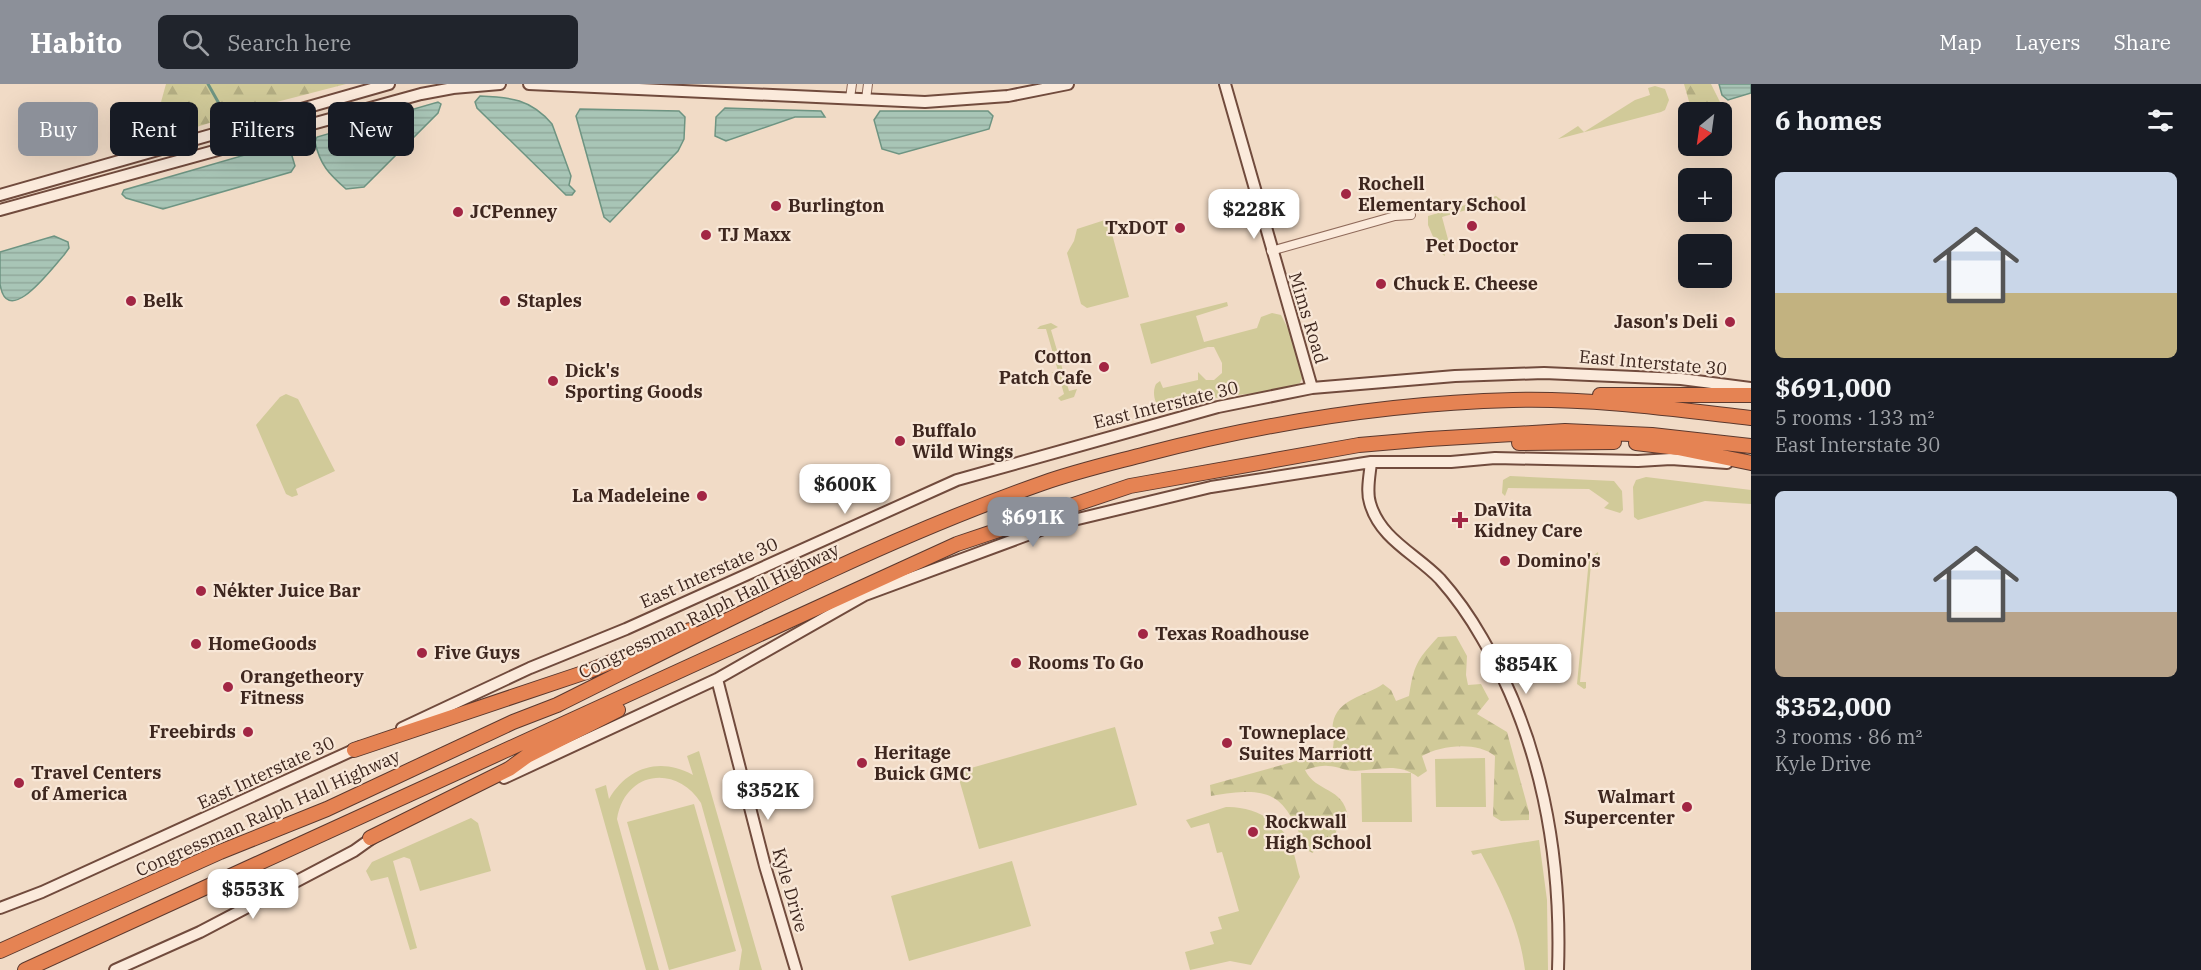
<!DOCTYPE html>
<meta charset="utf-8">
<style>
body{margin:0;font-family:"IBM Plex Serif",serif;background:#20242c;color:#f1f3f6;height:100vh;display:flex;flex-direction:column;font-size:22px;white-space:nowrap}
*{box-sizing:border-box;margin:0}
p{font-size:20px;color:#9ea1a6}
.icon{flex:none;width:33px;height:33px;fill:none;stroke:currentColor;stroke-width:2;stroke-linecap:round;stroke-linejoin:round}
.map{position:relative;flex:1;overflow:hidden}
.sheet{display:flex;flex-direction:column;background:#171b24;width:450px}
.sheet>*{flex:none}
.hud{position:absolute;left:18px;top:18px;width:570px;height:54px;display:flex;gap:12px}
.needle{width:39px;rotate:209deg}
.tools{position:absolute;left:1678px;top:18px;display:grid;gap:12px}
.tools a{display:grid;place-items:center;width:54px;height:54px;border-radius:9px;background:#171b24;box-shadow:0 6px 24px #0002;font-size:30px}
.price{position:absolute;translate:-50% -51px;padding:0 14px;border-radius:12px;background:#fff;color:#222;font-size:20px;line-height:39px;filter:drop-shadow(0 2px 3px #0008)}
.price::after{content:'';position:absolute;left:50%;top:36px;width:18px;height:14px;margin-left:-9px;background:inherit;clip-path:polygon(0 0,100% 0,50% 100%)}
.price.on{background:#8c9099;color:#fff}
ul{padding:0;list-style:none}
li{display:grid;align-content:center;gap:12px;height:318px;padding:0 24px}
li+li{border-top:2px solid #363941}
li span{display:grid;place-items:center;height:186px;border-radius:9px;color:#555}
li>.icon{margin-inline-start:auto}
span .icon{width:108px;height:108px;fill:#fffc;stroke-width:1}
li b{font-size:26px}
h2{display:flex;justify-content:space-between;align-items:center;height:72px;padding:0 24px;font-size:26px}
.chip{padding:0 21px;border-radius:9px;background:#171b24;box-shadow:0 6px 24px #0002;font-size:21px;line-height:54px}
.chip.on{background:#8c9099;color:#fff}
header{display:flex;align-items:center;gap:36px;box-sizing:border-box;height:84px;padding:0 30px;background:#8c9099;color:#fff}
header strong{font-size:28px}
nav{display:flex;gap:33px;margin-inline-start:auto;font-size:21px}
.search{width:420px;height:54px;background:#20242c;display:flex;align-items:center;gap:15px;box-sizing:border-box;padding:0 21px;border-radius:9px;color:#9ea1a6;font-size:22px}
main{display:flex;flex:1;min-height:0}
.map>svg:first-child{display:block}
.grass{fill:#d1ca99}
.forest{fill:url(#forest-firs)}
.water{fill:url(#water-rules);stroke:#6e9482;stroke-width:1.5}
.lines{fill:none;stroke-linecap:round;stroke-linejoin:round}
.stream{stroke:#6e9482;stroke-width:3}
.street-casing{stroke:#8f6a5a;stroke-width:10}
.secondary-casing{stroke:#714b3d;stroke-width:14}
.highway-casing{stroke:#5c392e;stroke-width:16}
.street{stroke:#fbeadb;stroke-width:8}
.secondary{stroke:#fbeadb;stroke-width:10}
.highway{stroke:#e58353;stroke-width:14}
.poi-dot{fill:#a22644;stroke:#f8e7d7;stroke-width:2}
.labels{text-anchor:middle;stroke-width:4.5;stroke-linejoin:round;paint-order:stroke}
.poi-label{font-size:18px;font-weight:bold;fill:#3e271f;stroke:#f8e7d7;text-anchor:start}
.street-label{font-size:18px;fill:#3e271f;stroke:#f8e7d7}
</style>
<header>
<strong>Habito</strong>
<div class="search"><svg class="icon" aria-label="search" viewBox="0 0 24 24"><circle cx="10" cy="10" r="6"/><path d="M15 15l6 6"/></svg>Search here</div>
<nav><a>Map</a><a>Layers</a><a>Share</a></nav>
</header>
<main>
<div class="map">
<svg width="1751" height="886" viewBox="0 0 1751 886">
<defs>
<pattern id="forest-firs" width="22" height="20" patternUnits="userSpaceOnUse" patternTransform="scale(1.5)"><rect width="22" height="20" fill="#d1ca99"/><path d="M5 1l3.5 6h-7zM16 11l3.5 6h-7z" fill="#b4ae83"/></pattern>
<pattern id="water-rules" width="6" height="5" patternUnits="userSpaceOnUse" patternTransform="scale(1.5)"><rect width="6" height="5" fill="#a8c5b6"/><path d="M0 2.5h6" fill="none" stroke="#92a99c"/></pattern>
</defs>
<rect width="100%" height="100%" fill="#f1dbc6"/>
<path class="grass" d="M1655 2 1665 5 1669 16 1665 26 1661 28 1558 55 1578 42 1584 48 1635 16 1650 11 1648 4Z
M1496 112 1503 117 1498 119 1497 114 1493 115 1494 118 1442 133 1449 159 1443 161 1445 172 1440 169 1428 141V132Z
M1108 135 1129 213 1087 224 1081 220 1067 169 1074 157 1077 145Z
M1227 218 1228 222 1196 232 1204 258 1257 244 1261 233 1272 229 1281 231 1304 276 1306 286 1300 299 1279 307 1226 312 1162 325C1154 320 1152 308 1156 300L1160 297 1163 304 1198 296V288L1206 296H1214L1222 289V279L1214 263H1208L1151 280 1140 240Z
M1051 239 1058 243 1051 246 1069 307 1077 305 1074 313 1061 317 1058 314 1064 310 1058 289H1051L1058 287 1046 245H1037L1040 242Z
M286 310 298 315 335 387 296 405 298 411 292 413 286 410 256 341 280 313Z
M1510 392 1614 397 1622 407 1623 426 1620 429 1604 424 1609 419 1589 405 1508 404 1505 412 1502 409 1503 396Z
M1646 393 1751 406V420L1705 417 1638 436 1634 433 1633 403 1636 396Z
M1598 468 1599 477 1591 480 1580 598H1586V604L1584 605 1577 600 1589 475Z
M1115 643 1137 721 979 765 957 688Z
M699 667 762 886H739L742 866 701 719C676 680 625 687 617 735L659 886H646L595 705 606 701 609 715C628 683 660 673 693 691L687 672Z
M1485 674 1486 723H1436L1435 675Z
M1361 689H1411L1412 738H1362Z
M694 720 736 867 669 886 627 738Z
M1226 723C1248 722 1275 733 1287 753 1294 764 1296 780 1300 793L1251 881 1230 877 1190 886 1185 868 1214 860 1210 848 1222 845 1218 833 1239 827 1222 768 1217 769 1209 739 1191 744 1186 736Z
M471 734 478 739 491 787 420 807 410 775 404 773 393 777 417 864 410 866 388 793 371 797 366 787 372 778Z
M1539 756 1547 816 1548 886H1525C1520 844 1501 806 1481 769L1473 771 1471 767Z
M1012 777 1031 842 909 877 891 812Z"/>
<path class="forest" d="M166 0H346L265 21 150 58Z
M1684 0H1711L1722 22V32V28H1692Z
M1456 552 1467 572 1466 591 1468 601 1481 600 1489 615 1477 630 1507 648 1529 728V736L1501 737 1493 732 1495 672C1477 657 1441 661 1422 672L1427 687 1418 693C1398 678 1378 686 1355 687 1345 687 1337 682 1328 682 1320 681 1312 684 1305 686 1316 709 1343 702 1348 733L1336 747 1338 757 1328 764 1321 757 1316 758 1313 769 1306 766C1284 708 1271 702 1211 712L1210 701 1332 667C1336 655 1331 649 1333 639 1337 615 1366 612 1383 600L1391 606 1396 617 1409 612C1414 581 1416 577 1438 553Z"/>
<path class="water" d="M1719 0H1751V9L1728 16 1722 11Z
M480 12C510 13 531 15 552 40L571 92 569 101 575 107 572 111H566L477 24 475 18Z
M438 18 441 20 438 29 364 103 346 105C329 90 320 81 315 58L317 53Z
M725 24 821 27 825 33H795L726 57 715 52 716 33Z
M580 25 679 27 685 33 684 55 678 67 610 138 604 133 576 32Z
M880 27H988L993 32 989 45 899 70 882 65 874 36Z
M283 60 289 62 295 82 291 88 163 125 126 114 122 110 124 106Z
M54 152 68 158 69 164 64 171C52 184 7 246 0 200 0 190 0 178 0 168Z"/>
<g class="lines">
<path class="stream" d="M208 0 226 32"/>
<defs>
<path id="street" d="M850 14 852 0
M866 15 868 0
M1271 167 1395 132 1411 131"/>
<path id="secondary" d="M529 0 925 18 1008 12 1068 0
M1225 0 1312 304
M0 111 389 0
M0 126 421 10 453 4 500 0
M1371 378C1370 390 1366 407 1370 419 1380 455 1416 470 1440 495 1456 513 1470 533 1482 554 1541 654 1562 771 1558 886
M717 595 765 782 796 886
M402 644 530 584 626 545 957 396 1218 323 1312 304 1455 292 1544 289 1681 295 1751 304
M504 694 717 595 865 511 1057 440 1211 403 1371 378H1451L1495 374 1638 377 1671 375 1727 379
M0 824 42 808 360 663
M115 886 200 848 354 767 375 752"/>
<path id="highway" d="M1600 311H1751
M1519 359 1614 358
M1636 359 1678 364 1751 379
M354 666 589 587 690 546
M370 754 509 685 527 672 618 626
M0 867 220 768 327 725 513 638 557 621C716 542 875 458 1043 399 1077 387 1112 379 1146 370 1266 339 1389 319 1513 316 1592 314 1672 325 1751 334
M25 886 957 460 1130 402 1359 361 1429 355 1565 347 1652 351 1751 362"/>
</defs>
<use href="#street" class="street-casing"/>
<use href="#secondary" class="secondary-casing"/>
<use href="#highway" class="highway-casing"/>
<use href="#street" class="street"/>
<use href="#secondary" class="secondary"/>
<use href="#highway" class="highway"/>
</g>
<g class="poi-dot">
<circle cx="1346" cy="110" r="6"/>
<circle cx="776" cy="122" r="6"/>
<circle cx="458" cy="128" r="6"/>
<circle cx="1472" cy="142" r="6"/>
<circle cx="1180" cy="144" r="6"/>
<circle cx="706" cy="151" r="6"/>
<circle cx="1381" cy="200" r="6"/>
<circle cx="131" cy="217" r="6"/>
<circle cx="505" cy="217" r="6"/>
<circle cx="1730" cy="238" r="6"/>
<circle cx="1104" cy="283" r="6"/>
<circle cx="553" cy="297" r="6"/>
<circle cx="900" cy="357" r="6"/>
<circle cx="702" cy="412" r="6"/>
<path d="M1457 427h6v6h6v6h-6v6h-6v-6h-6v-6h6z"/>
<circle cx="1505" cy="477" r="6"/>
<circle cx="201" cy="507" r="6"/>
<circle cx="1143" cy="550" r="6"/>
<circle cx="196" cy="560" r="6"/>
<circle cx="422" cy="569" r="6"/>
<circle cx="1016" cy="579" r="6"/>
<circle cx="228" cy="603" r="6"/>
<circle cx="248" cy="648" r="6"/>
<circle cx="1227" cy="659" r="6"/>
<circle cx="862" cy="679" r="6"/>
<circle cx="19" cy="699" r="6"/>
<circle cx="1687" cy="723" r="6"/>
<circle cx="1253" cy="748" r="6"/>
</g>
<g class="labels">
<g class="poi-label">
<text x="1358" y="106">Rochell<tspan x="1358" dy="21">Elementary School</tspan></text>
<text x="788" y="128">Burlington</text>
<text x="470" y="134">JCPenney</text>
<text x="1168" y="150" text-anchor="end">TxDOT</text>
<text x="718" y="157">TJ Maxx</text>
<text x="1472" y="168" text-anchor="middle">Pet Doctor</text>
<text x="1393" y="206">Chuck E. Cheese</text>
<text x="143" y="223">Belk</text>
<text x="517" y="223">Staples</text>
<text x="1718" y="244" text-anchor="end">Jason's Deli</text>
<text x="1092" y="279" text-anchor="end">Cotton<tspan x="1092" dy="21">Patch Cafe</tspan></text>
<text x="565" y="293">Dick's<tspan x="565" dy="21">Sporting Goods</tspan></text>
<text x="912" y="353">Buffalo<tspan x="912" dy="21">Wild Wings</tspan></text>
<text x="690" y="418" text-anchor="end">La Madeleine</text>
<text x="1474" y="432">DaVita<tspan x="1474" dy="21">Kidney Care</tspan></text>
<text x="1517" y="483">Domino's</text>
<text x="213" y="513">Nékter Juice Bar</text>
<text x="1155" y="556">Texas Roadhouse</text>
<text x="208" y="566">HomeGoods</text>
<text x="434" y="575">Five Guys</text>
<text x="1028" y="585">Rooms To Go</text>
<text x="240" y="599">Orangetheory<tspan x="240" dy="21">Fitness</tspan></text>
<text x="236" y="654" text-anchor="end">Freebirds</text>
<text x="1239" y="655">Towneplace<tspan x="1239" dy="21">Suites Marriott</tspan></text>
<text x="874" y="675">Heritage<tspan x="874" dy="21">Buick GMC</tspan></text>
<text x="31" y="695">Travel Centers<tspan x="31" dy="21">of America</tspan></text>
<text x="1675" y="719" text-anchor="end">Walmart<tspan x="1675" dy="21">Supercenter</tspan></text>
<text x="1265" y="744">Rockwall<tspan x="1265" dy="21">High School</tspan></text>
</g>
<g class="street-label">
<text transform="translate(1308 234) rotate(73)" y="6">Mims Road</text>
<text transform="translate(1653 279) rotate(5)" y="6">East Interstate 30</text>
<text transform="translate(1166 321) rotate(-14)" y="6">East Interstate 30</text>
<text transform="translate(709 489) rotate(-24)" y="6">East Interstate 30</text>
<text transform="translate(709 527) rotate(-26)" y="6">Congressman Ralph Hall Highway</text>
<text transform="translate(266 689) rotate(-25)" y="6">East Interstate 30</text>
<text transform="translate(268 729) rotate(-24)" y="6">Congressman Ralph Hall Highway</text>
<text transform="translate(790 806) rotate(74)" y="6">Kyle Drive</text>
</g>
</g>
</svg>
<div class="tools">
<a><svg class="needle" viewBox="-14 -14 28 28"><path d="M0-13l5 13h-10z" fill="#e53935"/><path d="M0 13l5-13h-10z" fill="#9ea1a6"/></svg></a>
<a>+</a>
<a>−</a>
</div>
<b class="price" style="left:1254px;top:156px">$228K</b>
<b class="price" style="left:845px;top:431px">$600K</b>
<b class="price on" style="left:1033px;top:464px">$691K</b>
<b class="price" style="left:1526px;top:611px">$854K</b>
<b class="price" style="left:768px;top:737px">$352K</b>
<b class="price" style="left:253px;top:836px">$553K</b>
<div class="hud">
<a class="chip on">Buy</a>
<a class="chip">Rent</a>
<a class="chip">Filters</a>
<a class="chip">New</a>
</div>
</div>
<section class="sheet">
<h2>6 homes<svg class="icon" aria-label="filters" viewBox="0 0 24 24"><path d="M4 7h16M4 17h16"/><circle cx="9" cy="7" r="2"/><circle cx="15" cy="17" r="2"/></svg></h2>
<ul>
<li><span style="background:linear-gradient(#c9d6e8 65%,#c2b280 0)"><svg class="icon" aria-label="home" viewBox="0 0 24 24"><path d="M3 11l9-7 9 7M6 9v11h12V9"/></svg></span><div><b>$691,000</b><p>5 rooms · 133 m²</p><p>East Interstate 30</p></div></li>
<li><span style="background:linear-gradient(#c9d6e8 65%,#b9a48a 0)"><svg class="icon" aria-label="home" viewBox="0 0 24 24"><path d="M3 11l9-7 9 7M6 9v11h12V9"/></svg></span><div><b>$352,000</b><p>3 rooms · 86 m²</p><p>Kyle Drive</p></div></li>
</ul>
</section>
</main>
